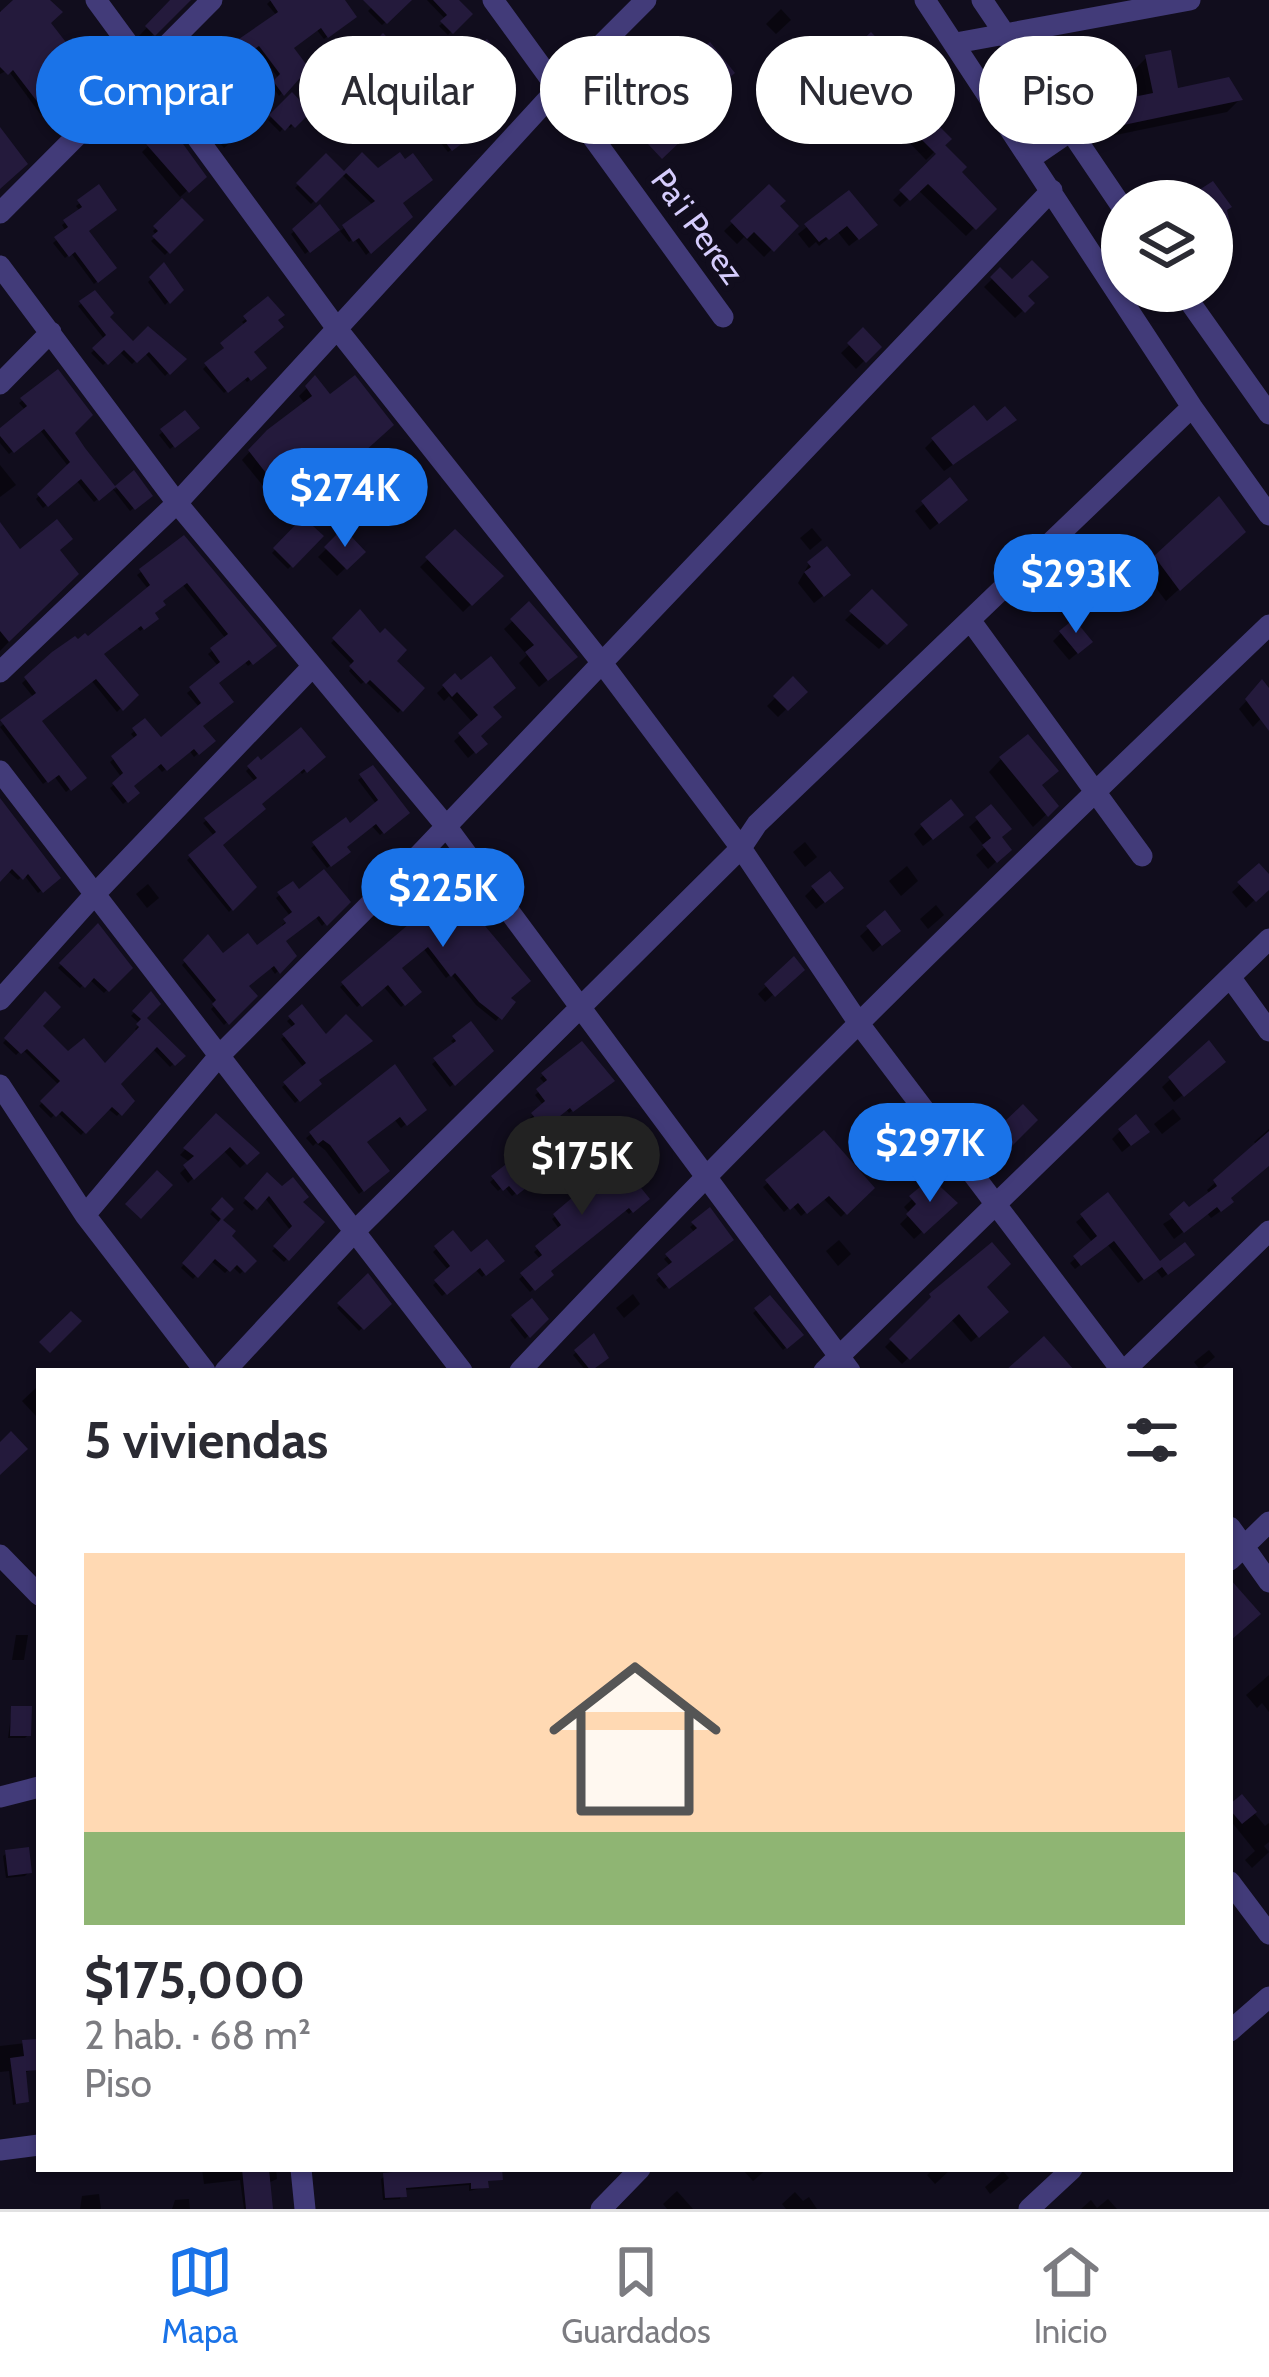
<!DOCTYPE html>
<html lang="es">
<meta charset="utf-8">
<style>
body{margin:0;font-family:Cabin,sans-serif;background:#f7f7f7;color:#2b2b33;height:100vh;display:flex;flex-direction:column;font-size:45px;white-space:nowrap}
*{box-sizing:border-box;margin:0}
p{font-size:39px;color:#7c7c81}
.icon{flex:none;width:66px;height:66px;fill:none;stroke:currentColor;stroke-width:2;stroke-linecap:round;stroke-linejoin:round}
.map{position:relative;flex:1;overflow:hidden}
.drawer{position:absolute;left:36px;top:1368px;width:1197px;height:804px;display:flex;flex-direction:column;background:#fff;border-radius:0px;box-shadow:0 3px 9px #0004}
.drawer>*{flex:none}
.top-card{position:absolute;left:36px;top:36px;width:1197px;height:108px;display:flex;gap:24px}
.fabs{position:absolute;left:1101px;top:180px;display:grid;gap:24px}
.fabs a{display:grid;place-items:center;width:132px;height:132px;border-radius:50%;background:#fff;box-shadow:0 3px 9px #0004;font-size:60px}
.price{position:absolute;translate:-50% -102px;padding:0 27px;border-radius:42px;background:#1a73e8;color:#fff;font-size:39px;line-height:78px;filter:drop-shadow(0 3px 6px #0008)}
.price::after{content:'';position:absolute;left:50%;top:72px;width:36px;height:27px;margin-left:-18px;background:inherit;clip-path:polygon(0 0,100% 0,50% 100%)}
.price.selected{background:#222;color:#fff}
ul{padding:0;list-style:none}
li{display:grid;align-content:center;gap:24px;height:636px;padding:0 48px}
li span{display:grid;place-items:center;height:372px;border-radius:0px;color:#555}
li>.icon{margin-inline-start:auto}
span .icon{width:216px;height:216px;fill:#fffc;stroke-width:1}
li b{font-size:51px}
h2{display:flex;justify-content:space-between;align-items:center;height:144px;padding:0 48px;font-size:51px}
.pill{padding:0 42px;border-radius:54px;background:#fff;box-shadow:0 3px 9px #0004;font-size:42px;line-height:108px}
.pill.selected{background:#1a73e8;color:#fff}
.menu{display:flex;justify-content:space-around;align-items:center;height:168px;border-top:3px solid #e1e1e2;background:#fff;font-size:33px;color:#7c7c81}
.menu a{display:grid;justify-items:center;gap:6px}
.menu .selected{color:#1a73e8}
.map>svg:first-child{display:block}
.shadow{fill:#0007}
.building{fill:#241a3c}
.lines{fill:none;stroke-linecap:round;stroke-linejoin:round}
.minor{stroke:#423b79;stroke-width:21}
.labels{text-anchor:middle;stroke-width:12;stroke-linejoin:round;paint-order:stroke}
.street-label{font-size:33px;fill:#d5ccfc;stroke:#110d1d}
</style>
<div class="map">
<svg width="1269" height="2209" viewBox="0 0 1269 2209">
<rect width="100%" height="100%" fill="#110d1d"/>
<path class="shadow" d="M17 0H46L48 23 86 81 41 115 8 70 0 74V10L3 14Z
M173 0H190L145 42 139 36Z
M341 0 353 16 324 39 316 29 290 48 305 68 279 96 272 86 279 79 255 46 229 65 222 55 277 16 267 4 270 1Z
M379 0H411L382 25 368 11Z
M427 0H458L469 14 448 35 439 26 446 20Z
M781 9 791 20 776 34 766 24Z
M871 36 908 75 883 98 856 70 842 85 831 74Z
M486 43 509 71 488 88 465 61Z
M709 47 731 73 709 91 688 65Z
M1146 58 1176 91 1239 100 1227 112 1077 143 1064 124 1075 112 1140 99 1134 70Z
M227 85 248 127 224 148 200 120 208 111 204 106Z
M292 96 307 112 290 128 286 125 280 132 268 120Z
M451 108 471 134 448 152 428 127Z
M929 120 958 172 993 209 966 236 918 190 900 207 893 200 941 153 937 149 926 160 908 141Z
M148 146 203 177 180 197 142 152Z
M326 157 344 175 362 157 409 217 366 255 354 238 349 242 340 231 374 206 341 174 311 204 295 188Z
M1213 185 1224 210 1230 238 1223 245 1220 240 1212 248V201H1193Z
M769 188 776 206 795 226 764 257 744 237 737 244 724 231Z
M98 189 86 231 113 268 94 284 71 253 65 258 53 243 66 232 62 225 80 211 76 206Z
M848 194 866 233 849 246 837 231 819 246 816 242 809 248 798 234Z
M182 202 199 220 165 255 151 241 157 236 153 231Z
M320 208 336 230 305 254 291 234Z
M163 267 180 289 165 305 148 282Z
M1000 271 1031 303 1015 318 984 287Z
M95 294 106 317 132 346 183 359 165 376 144 352 132 364 119 351 103 365 91 353 105 340 78 306Z
M268 300 250 352 263 368 247 382 243 377 224 393 203 369 246 326 242 322Z
M863 332 878 347 856 369 841 353Z
M58 373 71 433 82 450 115 490 133 475 149 495 130 511 112 488 94 502 76 480 43 508 36 499 68 466 40 430 9 454 0 443V432L26 411 19 403Z
M315 380 340 471 336 484 311 504 284 470 264 487 242 460 268 432 305 404 299 396Z
M184 414 196 428 170 449 159 435Z
M1005 428 944 471 925 448 933 440Z
M0 465 16 485 0 497Z
M950 482 957 508 930 530 915 511Z
M1219 500 1229 544 1166 601 1143 571Z
M303 521 319 537 288 569 272 553Z
M0 527 20 554 56 550 75 574 0 651Z
M812 528 822 540 810 550 800 538Z
M455 533 500 576 463 612 420 567Z
M337 538 362 552 337 576 318 557Z
M184 539 273 646 248 666 244 661 215 684 199 726 212 741 194 757 189 750 162 772 156 765 130 786 136 793 123 804 110 788 122 778 110 762 136 740 131 734 144 722 160 741 200 708 187 693 219 667 208 654 226 639 182 584 159 602 152 622 140 631 136 627 100 655 135 694 117 712 91 680 38 721 83 778 66 792 54 776 43 784 0 727 34 698 22 683 54 654 87 640 149 590 137 575Z
M809 564 839 583 814 603 798 583Z
M872 593 903 625 879 649 845 620Z
M529 606 566 665 539 687 519 663 527 655 504 629Z
M360 614 393 661 421 688 398 713 365 681 361 684 349 671 353 666 331 643Z
M1061 633 1081 650 1069 660 1053 641Z
M454 677 489 707 477 737 484 744 468 758 454 741 473 723 449 696 444 701 437 693Z
M793 680 804 692 778 717 767 706Z
M1262 684 1269 693V710L1253 727 1239 709Z
M322 757 302 774 299 770 258 804 219 845 253 887 229 912 187 860 215 837 203 823 256 783 246 771 257 760Z
M1001 759 1039 786 1055 806 1033 827 989 772Z
M372 769 406 812 380 835 371 825 343 847 347 852 327 868 311 848 345 821 350 827 377 805 358 780Z
M0 804 57 878 38 893 24 875 18 880 8 871 0 874Z
M991 808 1000 858 988 869 976 855 985 847 969 827Z
M952 823 923 846 914 834 922 826Z
M805 842 817 857 805 867 793 852Z
M907 866 918 881 901 896 889 881Z
M1259 867 1269 878V886L1246 908 1232 892Z
M450 870 506 998 512 1002 496 1021 476 1005 451 974 446 978 423 948 398 968 415 995 401 1007 383 986 357 1007 340 987 408 929 397 915Z
M148 884 159 898 147 908 136 894Z
M292 885 298 894 347 901 322 926 315 916 282 942 293 956 275 974 270 967 246 986 254 996 224 1025 211 1009 215 1005 182 965 208 938 223 957 257 949 284 928 282 925 291 917 276 898Z
M813 888 832 896 816 909 805 896Z
M936 905 944 915 928 929 920 919Z
M884 914 889 938 873 952 860 936Z
M98 927 129 968 104 993 89 979 80 988 58 968Z
M794 960 801 969 765 1002 758 994Z
M45 995 39 1026 68 1055 104 1067 138 1033 135 1029 140 1024 131 1016 150 996 143 1018 182 1056 170 1067 152 1048 117 1084 131 1101 117 1116 107 1108 81 1135 57 1112 51 1118 39 1106 59 1085 22 1049 16 1055 3 1043Z
M302 1009 317 1084 295 1103 282 1087 304 1068 281 1039 294 1029 287 1021Z
M470 1026 490 1051 450 1087 432 1064 455 1045 451 1041Z
M1208 1044 1214 1070 1174 1102 1162 1087Z
M582 1045 611 1080 569 1113 565 1108 540 1129 530 1118 544 1106 535 1095 546 1085 540 1078Z
M394 1068 418 1114 401 1128 394 1119 364 1142 386 1171 359 1194 325 1150 316 1143 313 1146 306 1138Z
M1022 1108 1034 1120 989 1164 977 1152Z
M1173 1109 1181 1119 1162 1134 1154 1124Z
M216 1117 256 1153 240 1168 223 1150 188 1183 180 1173 191 1163 180 1155Z
M1269 1129V1165L1227 1198 1222 1210 1211 1218 1207 1213 1174 1239 1163 1224 1210 1195 1207 1190 1257 1145 1254 1142Z
M1120 1131 1138 1139 1122 1152 1112 1139Z
M824 1134 870 1188 841 1217 823 1198 801 1216 792 1205 784 1212 763 1187Z
M530 1136 556 1168 570 1157 594 1186 608 1194 646 1199 629 1214 624 1209 548 1271 550 1274 530 1292 519 1279 541 1260 534 1252 560 1230 552 1219 579 1196 552 1165 512 1196 504 1186 498 1191 490 1182 513 1162 508 1155Z
M267 1176 321 1222 284 1262 272 1251 291 1231 264 1197 252 1211 243 1203Z
M930 1182 954 1203 914 1239 900 1224 910 1214 904 1207Z
M1107 1197 1160 1266 1186 1260 1162 1278 1156 1270 1138 1283 1107 1244 1075 1269 1070 1263 1093 1243 1076 1222Z
M222 1202 230 1209 219 1220 232 1232 228 1237 253 1261 240 1274 232 1266 225 1273 210 1260 193 1279 181 1268 220 1223 210 1214Z
M709 1211 730 1240 664 1289 656 1280 671 1267 664 1259 695 1233 690 1227Z
M453 1234 471 1256 501 1260 482 1277 475 1269 442 1296 433 1285 449 1271 433 1252Z
M839 1240 851 1254 838 1266 826 1251Z
M368 1278 388 1304 359 1331 337 1308Z
M947 1283 983 1287 1005 1312 971 1342 950 1318 902 1364 885 1347Z
M633 1294 640 1304 624 1318 616 1308Z
M770 1299 800 1335 783 1350 753 1313Z
M531 1302 545 1319 525 1339 510 1320Z
M593 1338 605 1357 586 1371 573 1355Z
M1209 1350 1215 1357 1200 1370 1194 1362Z
M36 1388 39 1414 36 1416 22 1401Z
M16 1635H28L24 1660H12Z
M1269 1675V1712L1262 1703 1257 1708 1246 1695Z
M12 1709 28 1735 25 1738H8Z
M1242 1798 1265 1826 1269 1823V1842L1264 1846 1269 1852 1252 1868 1245 1860 1255 1851 1230 1820V1807Z
M7 1853 29 1872 25 1876 6 1878 3 1856Z
M35 2042 38 2068 23 2073 26 2101 13 2105 9 2071 0 2072V2046Z
M202 2169H276L277 2179 268 2183 270 2209H244L240 2180 204 2184Z
M420 2169H485L486 2187 469 2191V2185L403 2190 400 2199 383 2200 381 2179 385 2176 420 2173Z
M742 2169H767L753 2181Z
M934 2169 949 2171 935 2184 927 2175Z
M1003 2171 1009 2178 990 2194 985 2187Z
M677 2191 693 2209H667L663 2204Z
M795 2192 803 2201 809 2197 817 2209H786L782 2204Z
M99 2194 101 2209H80L82 2196Z
M189 2199 190 2209H172L175 2200Z
M1108 2199 1117 2209H1081L1091 2200 1097 2208Z"/>
<path class="building" d="M13 0H50L63 12 51 23 93 77 46 113 13 70 8 75 0 67V12Z
M170 0H191L155 36 145 26Z
M270 0H345L357 17 328 38 321 28 294 48 309 68 284 96 273 81 280 74 259 46 233 64 223 50 278 12Z
M363 0H412L387 24Z
M433 0H459L473 14 453 34 440 21 447 15Z
M871 32 912 75 893 93 866 65 851 79 837 64Z
M383 33 393 43 381 56 385 60 365 80 351 65Z
M487 39 513 71 492 88 466 55Z
M710 42 735 73 714 90 689 59Z
M1171 50 1178 88 1229 77 1243 100 1090 132 1074 109 1153 93 1145 55Z
M227 81 260 119 234 142 206 110 215 102 210 96Z
M292 92 311 112 295 128 291 124 285 131 269 115Z
M452 104 475 134 452 151 429 121Z
M929 116 952 139 936 154 913 131Z
M669 124 683 139 662 159 648 144Z
M170 126 207 177 189 193 146 144Z
M0 127 28 164 0 189Z
M945 145 967 167 962 172 997 209 976 230 928 184 910 201 899 190Z
M362 152 378 168 400 152 405 159 413 153 433 180 403 203 413 217 371 254 359 238 353 242 342 225 375 201 346 173 316 203 296 183 326 153 344 171Z
M1213 181 1232 207 1227 210 1231 228 1212 232V201H1206L1199 190Z
M99 184 117 210 89 231 117 268 98 283 75 252 69 257 54 237 68 227 63 220 82 207 77 200Z
M769 184 786 201 780 206 799 226 774 252 754 232 747 239 730 221Z
M849 190 878 225 859 240 847 226 829 240 826 237 819 242 804 224Z
M182 198 204 220 170 254 152 236 158 231 153 226Z
M320 204 340 230 310 253 292 229Z
M1032 260 1049 277 1028 296 1035 303 1025 313 990 277 1000 267 1012 279Z
M164 262 184 290 170 304 149 277Z
M95 290 114 313 110 317 133 341 148 326 187 359 170 375 149 352 137 363 124 350 108 365 92 348 106 335 79 301Z
M268 296 285 315 278 320 284 327 254 352 267 368 251 381 248 377 228 393 204 363 224 348 220 343 247 321 243 316Z
M863 327 882 347 866 363 847 343Z
M58 369 93 415 75 433 85 448 115 486 134 470 153 496 135 510 116 487 99 501 81 479 48 507 37 494 70 462 44 429 14 453 0 436V428L27 406 20 398Z
M315 375 330 394 355 375 394 425 343 471 348 477 320 499 294 465 273 482 248 450 267 430 312 396 305 386Z
M974 405 987 421 1005 406 1017 420 953 465 931 438Z
M185 410 200 428 175 448 160 429Z
M950 477 968 500 939 524 921 501Z
M1219 496 1246 532 1180 591 1154 556Z
M303 517 324 536 293 568 273 548Z
M57 519 73 539 60 550 79 574 9 642 0 631V522L20 549Z
M455 529 504 576 472 606 425 557Z
M337 534 343 540 349 534 366 552 347 570 324 547Z
M184 535 277 646 253 665 249 660 219 683 234 702 203 726 216 741 199 755 194 749 167 771 161 764 134 786 140 793 128 803 112 783 123 773 111 756 137 735 132 728 145 718 161 737 201 703 189 687 220 662 210 648 228 634 187 583 163 601 166 605 155 613 159 619 144 630 141 626 104 654 139 695 123 711 96 679 42 721 87 778 71 791 59 775 48 783 0 720 36 693 24 677 52 652 75 636 78 639 85 633 88 636 150 585 139 569Z
M827 546 851 575 824 597 804 572 811 567 807 562Z
M872 589 908 625 887 645 849 611Z
M529 601 578 657 548 681 525 652 534 645 510 619Z
M360 609 380 633 385 628 407 650 397 661 425 688 403 712 370 680 366 684 349 666 354 661 332 638Z
M1074 619 1093 642 1078 654 1059 631Z
M491 656 516 688 493 707 502 717 481 736 488 744 476 754 458 733 478 715 457 692 452 697 442 685 455 673 461 680Z
M793 676 808 692 788 711 773 696Z
M1262 679 1269 688V731L1245 699Z
M301 727 326 757 307 773 304 769 262 804 266 809 223 845 257 887 233 911 188 855 216 832 204 818 257 778 247 766 258 756 261 760Z
M1028 734 1059 771 1042 785 1059 806 1048 817 999 757Z
M373 765 410 813 384 834 376 824 347 847 351 852 331 867 312 842 346 817 350 823 378 800 359 774Z
M0 798 61 878 43 893 28 874 23 880 12 869 0 882Z
M951 799 964 815 933 840 920 824Z
M991 804 1012 829 1002 837 1012 850 997 863 982 845 991 838 975 817Z
M1259 863 1269 874V890L1256 902 1237 882Z
M451 865 472 893 468 897 474 905 470 908 531 981 511 998 516 1002 502 1020 479 1002 455 973 451 977 428 947 402 968 422 992 405 1006 388 985 362 1007 341 982 409 924 398 910Z
M324 869 351 902 327 926 319 916 286 941 297 956 280 974 274 966 249 986 258 996 229 1025 212 1004 216 1000 183 960 208 934 223 953 248 933 257 945 286 923 283 919 292 912 277 892 293 881 299 889Z
M830 871 844 888 825 903 811 886Z
M885 910 901 931 882 946 866 926Z
M98 923 133 968 109 992 94 978 85 988 59 963Z
M794 956 805 970 775 997 764 984Z
M45 991 61 1007 43 1026 68 1051 84 1038 105 1063 139 1027 136 1024 141 1019 132 1011 151 991 161 1004 147 1018 186 1056 175 1066 157 1047 121 1084 135 1101 122 1116 112 1107 86 1134 62 1111 56 1117 40 1101 60 1081 27 1049 21 1054 4 1038Z
M302 1004 326 1034 346 1014 373 1041 319 1080 322 1084 300 1102 283 1082 306 1063 282 1034 295 1024 288 1016Z
M471 1021 494 1051 455 1086 433 1058 456 1041 452 1036Z
M1209 1040 1226 1062 1184 1097 1168 1077Z
M582 1041 615 1081 573 1112 570 1108 544 1129 531 1113 545 1101 536 1089 547 1080 541 1073Z
M395 1064 427 1110 407 1126 400 1117 367 1142 390 1171 364 1192 330 1145 323 1140 318 1144 309 1132Z
M1023 1104 1038 1120 999 1159 983 1142Z
M216 1113 260 1153 247 1165 230 1147 194 1180 183 1165 194 1156 183 1148Z
M1136 1114 1150 1132 1131 1146 1118 1129Z
M824 1130 875 1188 847 1215 829 1196 807 1214 798 1203 790 1210 765 1180Z
M1269 1131V1166L1231 1198 1234 1202 1221 1212 1217 1207 1184 1233 1169 1214 1184 1201 1189 1207 1217 1186 1213 1180Z
M530 1132 557 1164 517 1195 509 1186 503 1191 491 1176 515 1157 509 1150Z
M570 1153 595 1182 599 1179 608 1190 629 1173 650 1199 633 1213 629 1208 551 1271 554 1275 535 1291 520 1273 542 1255 535 1246 561 1225 553 1214 580 1191 557 1164Z
M157 1170 173 1185 141 1219 125 1204Z
M267 1172 282 1186 293 1177 309 1197 303 1202 325 1222 289 1261 273 1246 292 1226 269 1196 257 1210 244 1198Z
M931 1178 958 1203 924 1234 906 1214 916 1204 909 1196Z
M1108 1192 1160 1261 1185 1242 1195 1255 1168 1275 1162 1267 1144 1280 1114 1241 1081 1266 1073 1256 1097 1236 1080 1214Z
M222 1197 234 1209 223 1220 236 1231 232 1236 257 1261 245 1273 237 1265 230 1272 215 1259 198 1278 182 1263 221 1219 211 1209Z
M710 1207 734 1240 669 1289 657 1274 672 1262 665 1254 697 1228 691 1222Z
M453 1230 471 1252 487 1239 505 1261 486 1276 480 1268 447 1295 434 1280 450 1266 434 1246Z
M992 1242 1011 1264 987 1287 1009 1312 979 1338 959 1314 910 1360 889 1339 931 1297 929 1294Z
M368 1273 392 1304 364 1330 337 1303Z
M770 1295 804 1335 787 1349 754 1308Z
M532 1298 549 1319 530 1338 511 1315Z
M71 1311 82 1321 50 1353 39 1342Z
M594 1333 609 1358 591 1371 574 1350Z
M1044 1336 1075 1371H1005Z
M11 1431 28 1449 0 1475V1442Z
M1230 1579 1261 1614 1230 1641Z
M11 1706H32L31 1736H10Z
M1242 1794 1257 1812 1242 1824 1230 1810V1804Z
M29 1847 32 1873 8 1876 5 1850Z
M38 2039 39 2070 26 2071 29 2102 16 2104 10 2058 24 2056 22 2040Z
M242 2169H269L273 2209H246Z
M422 2169H502L503 2180 488 2181 489 2188 471 2189V2183L406 2188 407 2197 385 2198 383 2173Z"/>
<g class="lines">
<path class="minor" d="M96 0 338 330 602 663 741 848 355 1231 225 1371
M493 0 723 317
M925 0 1192 407 1269 515
M982 0 1122 207
M956 43 1190 0
M1031 158 1069 132
M0 213 212 0
M0 266 177 503 446 826 850 1371
M1182 291 1269 414
M0 384 51 332
M970 620 1142 856
M0 672 177 503 558 88 646 0
M0 771 462 1371
M1230 977 1269 1031
M0 1000 95 894 313 666
M0 1085 85 1215 205 1371
M85 1215 219 1056 419 855 1052 190
M520 1371C761 1114 1015 868 1269 625
M824 1371 1269 939
M1122 1371 860 1025 741 848 757 824 1192 407
M1124 1371 1269 1231
M1230 1527 1269 1582
M0 1555 39 1595
M1230 1560 1269 1522
M0 1797 39 1787
M1230 1882 1269 1934
M1230 2031 1269 1997
M0 2150 39 2145
M301 2169 305 2209
M601 2209 640 2169
M1029 2209 1072 2169"/>
</g>
<g class="labels">
<g class="street-label">
<text transform="translate(698 226) rotate(54)" y="12">Pa'i Perez</text>
</g>
</g>
</svg>
<div class="fabs">
<a><svg class="icon" aria-label="layers" viewBox="0 0 24 24"><path d="M12 4l9 5-9 5-9-5zM3 14l9 5 9-5"/></svg></a>
</div>
<b class="price" style="left:345px;top:550px">$274K</b>
<b class="price" style="left:1076px;top:636px">$293K</b>
<b class="price" style="left:443px;top:950px">$225K</b>
<b class="price" style="left:930px;top:1205px">$297K</b>
<b class="price selected" style="left:582px;top:1218px">$175K</b>
<div class="top-card">
<a class="pill selected">Comprar</a>
<a class="pill">Alquilar</a>
<a class="pill">Filtros</a>
<a class="pill">Nuevo</a>
<a class="pill">Piso</a>
</div>
<section class="drawer">
<h2>5 viviendas<svg class="icon" aria-label="filters" viewBox="0 0 24 24"><path d="M4 7h16M4 17h16"/><circle cx="9" cy="7" r="2"/><circle cx="15" cy="17" r="2"/></svg></h2>
<ul>
<li><span style="background:linear-gradient(#ffd9b3 75%,#8fb573 0)"><svg class="icon" aria-label="home" viewBox="0 0 24 24"><path d="M3 11l9-7 9 7M6 9v11h12V9"/></svg></span><div><b>$175,000</b><p>2 hab. · 68 m²</p><p>Piso</p></div></li>
</ul>
</section>
</div>
<nav class="menu">
<a class="selected"><svg class="icon" aria-label="map" viewBox="0 0 24 24"><path d="M3 6l6-2 6 2 6-2v14l-6 2-6-2-6 2zM9 4v14M15 6v14"/></svg>Mapa</a>
<a><svg class="icon" aria-label="saved" viewBox="0 0 24 24"><path d="M7 4h10v16l-5-4-5 4z"/></svg>Guardados</a>
<a><svg class="icon" aria-label="home" viewBox="0 0 24 24"><path d="M3 11l9-7 9 7M6 9v11h12V9"/></svg>Inicio</a>
</nav>
